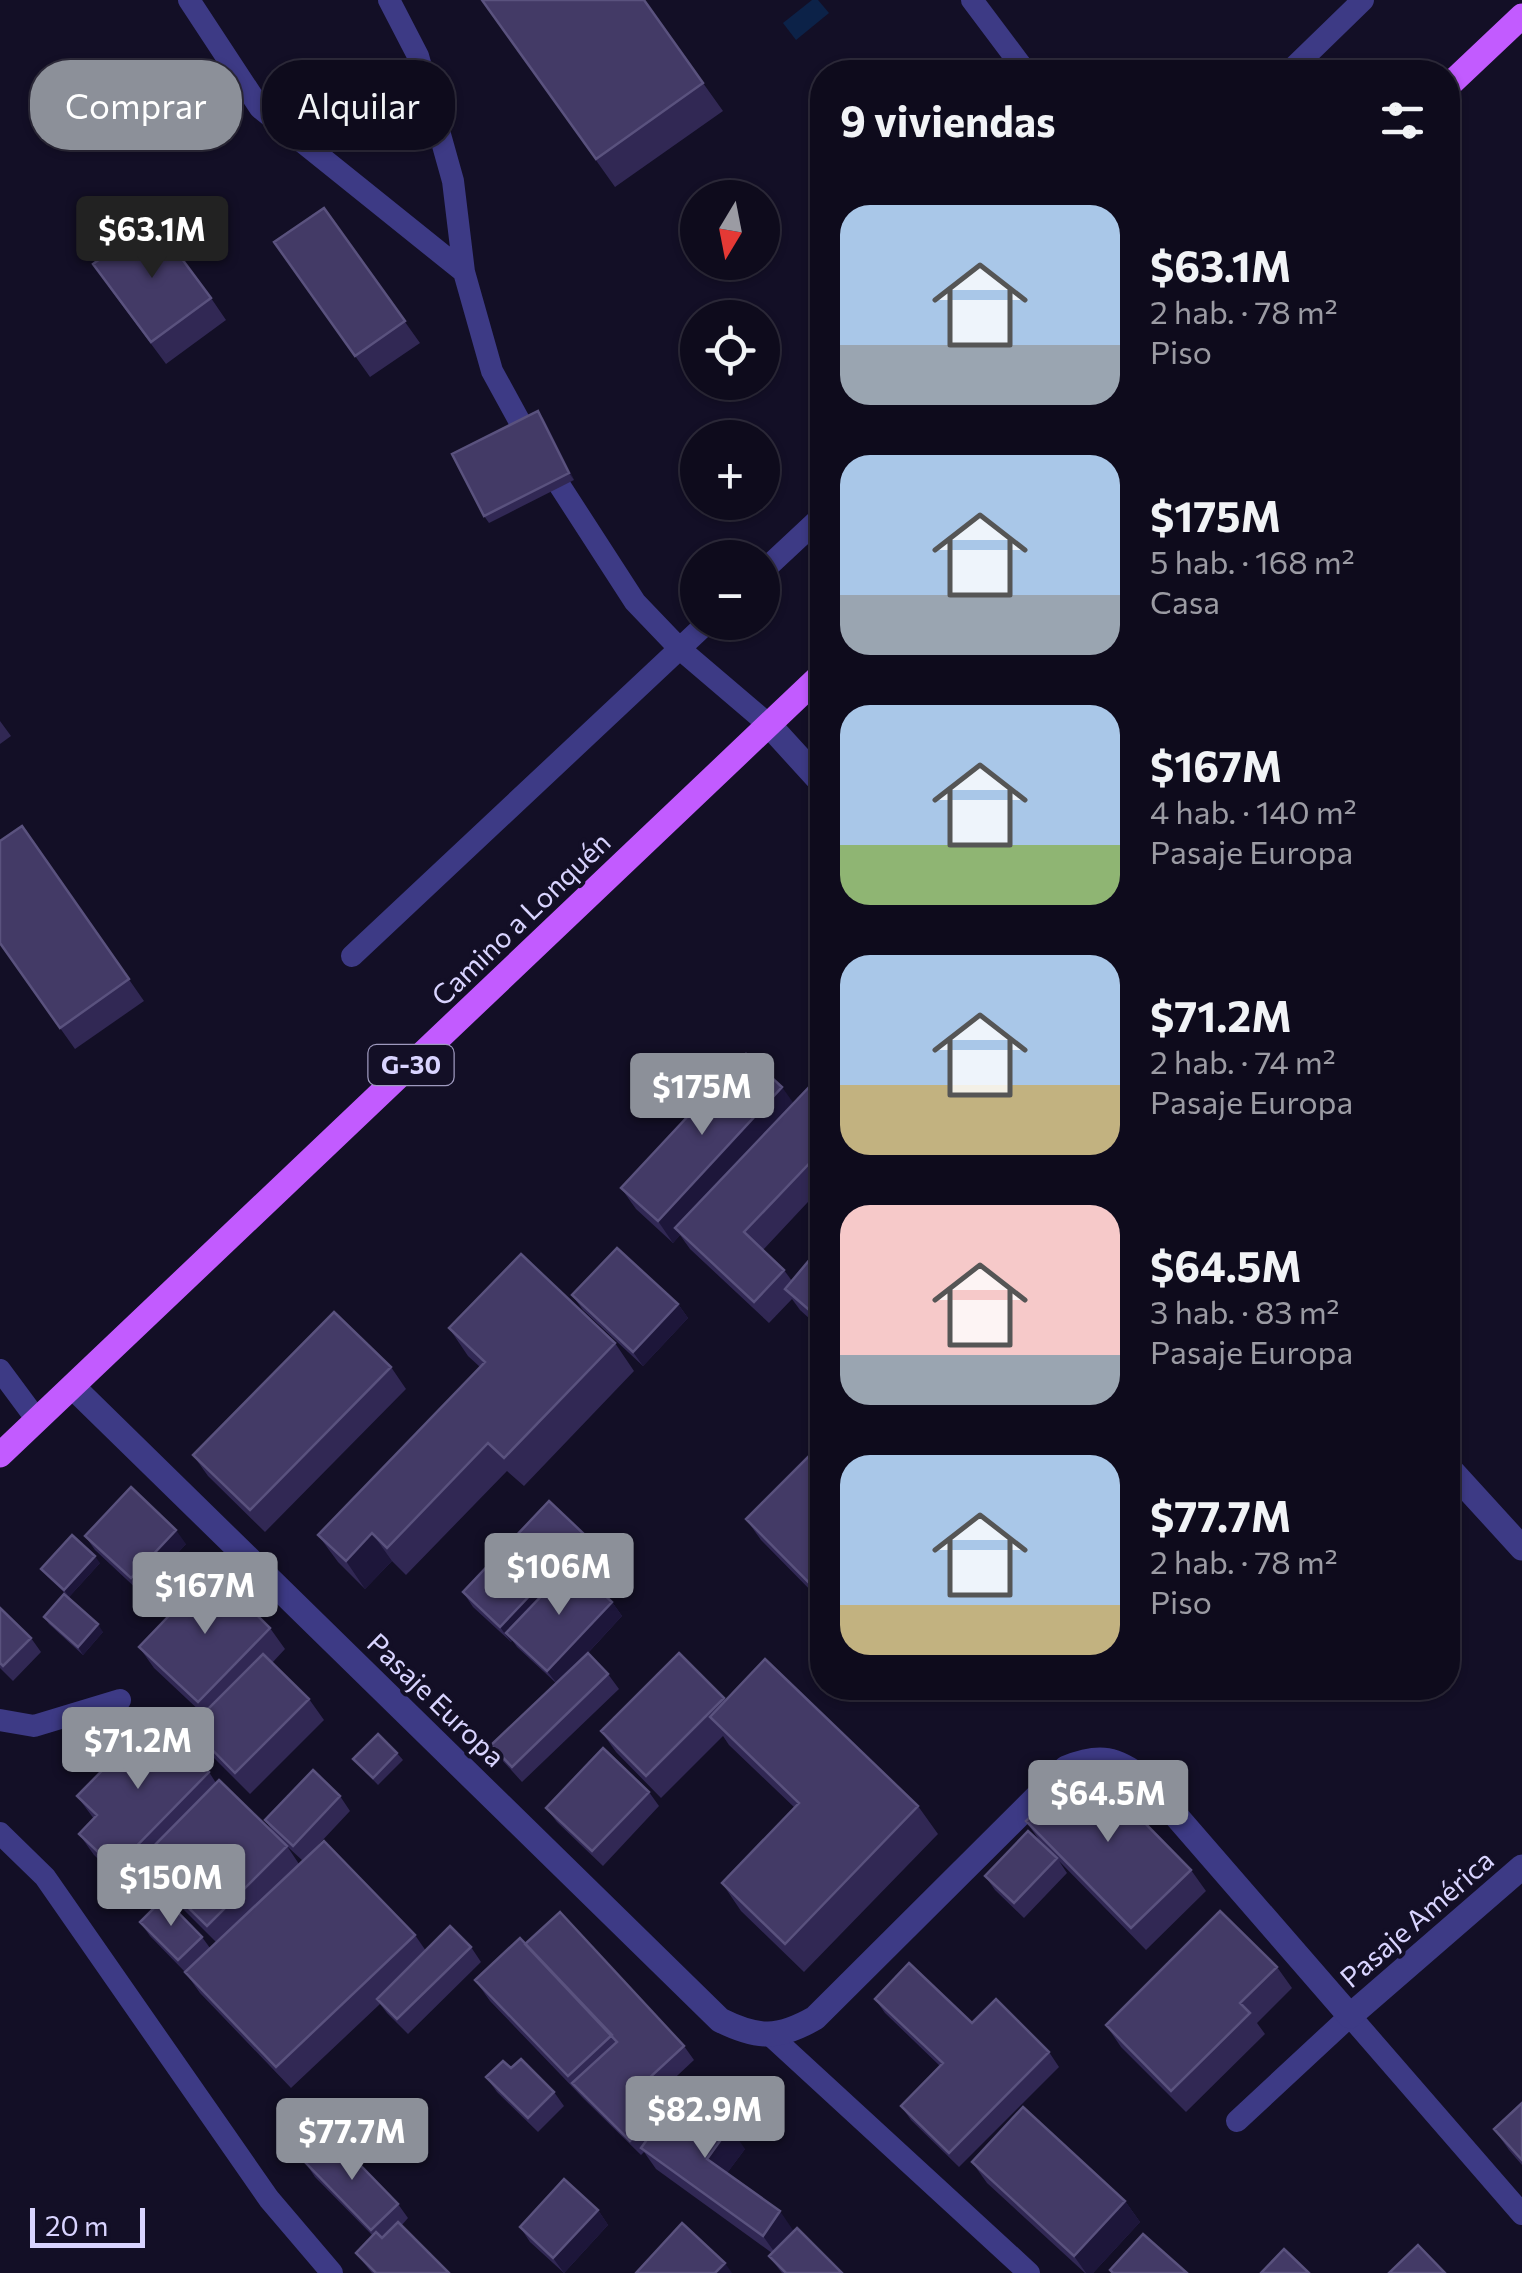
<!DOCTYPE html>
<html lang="es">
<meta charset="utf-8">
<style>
body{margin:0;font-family:Commissioner,sans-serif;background:#1c1929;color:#f1f3f6;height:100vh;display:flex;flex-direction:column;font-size:38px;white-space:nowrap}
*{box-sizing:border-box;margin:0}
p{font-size:32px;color:#9b9ba3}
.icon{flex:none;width:55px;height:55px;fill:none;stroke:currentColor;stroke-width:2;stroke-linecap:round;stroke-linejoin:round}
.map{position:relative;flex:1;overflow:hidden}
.side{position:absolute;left:810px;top:60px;width:650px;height:1640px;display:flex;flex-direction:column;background:#0e0b1c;border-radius:40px;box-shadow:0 2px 8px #0004,0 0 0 2px #2e2b3b}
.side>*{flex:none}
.hud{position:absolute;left:30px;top:60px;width:630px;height:90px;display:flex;gap:20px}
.needle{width:65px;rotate:190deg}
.fabs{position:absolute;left:680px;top:180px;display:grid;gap:20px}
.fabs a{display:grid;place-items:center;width:100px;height:100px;border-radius:50%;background:#0e0b1c;box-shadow:0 2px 8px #0004,0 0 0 2px #2e2b3b;font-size:50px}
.scale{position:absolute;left:30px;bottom:25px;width:115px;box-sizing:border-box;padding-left:10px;border:5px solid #d9d4ff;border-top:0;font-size:28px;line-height:35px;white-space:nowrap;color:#d9d4ff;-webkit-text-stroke:8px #130f26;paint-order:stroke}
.price{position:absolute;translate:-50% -85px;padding:0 22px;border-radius:10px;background:#8c9099;color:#fff;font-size:32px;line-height:65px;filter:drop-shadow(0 2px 5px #0008)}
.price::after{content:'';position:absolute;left:50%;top:60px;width:30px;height:22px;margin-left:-15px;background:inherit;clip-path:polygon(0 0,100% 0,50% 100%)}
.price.on{background:#222;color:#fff}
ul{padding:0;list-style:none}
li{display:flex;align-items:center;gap:30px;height:250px;padding:0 30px}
li span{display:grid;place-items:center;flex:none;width:280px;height:200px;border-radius:30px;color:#555}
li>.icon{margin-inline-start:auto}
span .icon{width:120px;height:120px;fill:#fffc;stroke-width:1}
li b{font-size:42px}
h2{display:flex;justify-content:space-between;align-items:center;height:120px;padding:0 30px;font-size:42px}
.tag{padding:0 35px;border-radius:40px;background:#0e0b1c;box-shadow:0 2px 8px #0004,0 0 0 2px #2e2b3b;font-size:35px;line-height:90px}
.tag.on{background:#8c9099;color:#fff}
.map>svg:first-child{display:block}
.water{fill:#0c2248}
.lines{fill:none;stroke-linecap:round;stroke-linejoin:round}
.service{stroke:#3d3a85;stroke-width:22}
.minor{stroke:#3d3a85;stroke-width:25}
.primary{stroke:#c25bff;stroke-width:25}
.wall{fill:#312854}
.shaded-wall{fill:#1d163a}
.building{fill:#433a66;stroke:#5a527e;stroke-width:2.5}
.labels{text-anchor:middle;stroke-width:8;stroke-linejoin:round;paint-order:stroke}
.shield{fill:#130f26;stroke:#9e99be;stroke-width:2.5}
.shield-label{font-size:25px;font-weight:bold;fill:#d9d4ff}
.street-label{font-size:28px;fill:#d9d4ff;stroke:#130f26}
</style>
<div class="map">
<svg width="1522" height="2273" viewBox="0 0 1522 2273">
<rect width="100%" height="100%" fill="#130f26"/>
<path class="water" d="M812 0H818L829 13 796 40 783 23Z"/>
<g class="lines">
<path class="service" d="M189 0 260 108 464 272
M389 0 418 56 453 181 464 272 492 371 527 435 635 602 680 649 769 725
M972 0 1026 72
M1289 72 1363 0
M762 572 822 516
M352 956 708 622
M0 1370 37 1420
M0 1720 34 1726 120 1700
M0 1833 45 1877 269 2199 332 2273
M770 2035 1029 2273
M1237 2121 1350 2016 1522 2214"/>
<path class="minor" d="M769 725 822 783
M73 1387 720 2020C758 2039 778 2039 815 2018L1066 1768C1100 1754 1116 1758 1145 1780L1350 2016 1522 1867
M1448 1467 1522 1548"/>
<path class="primary" d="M1448 86 1522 16
M0 1455 822 674"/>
</g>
<path class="wall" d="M482 0 703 83 723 111 615 187Z
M324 208 420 343 370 377 274 242Z
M108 286 211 298 226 320 166 364Z
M543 418 574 480 489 523 484 516Z
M0 721 11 736 0 744Z
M22 826 144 1001 75 1049 0 944Z
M822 1094V1187L763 1250 784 1270 792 1281 822 1245V1330L800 1310 792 1299 769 1323 690 1249 680 1235 673 1243 636 1209 621 1188 794 1103Z
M572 1295 678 1304 688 1318 643 1366 583 1310Z
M449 1328 615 1343 634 1371 524 1486 507 1471 406 1575 392 1561 365 1589 338 1562 318 1535 480 1367 468 1356Z
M391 1367 406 1389 265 1532 208 1476 193 1455Z
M822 1443V1602L761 1540 746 1519Z
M85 1536 186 1544 141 1593 95 1550Z
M586 1536 596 1550 578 1570 612 1602 622 1616 588 1653 608 1674 619 1689 522 1782 502 1760 491 1745 556 1683 517 1647 512 1640 511 1642 473 1607 463 1592Z
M100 1563 69 1597 47 1576 41 1569Z
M0 1608 31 1638 41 1652 13 1681 0 1668Z
M44 1617 103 1632 83 1655 49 1624Z
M270 1628 285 1649 272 1663 309 1699 324 1720 250 1794 205 1749 190 1727 203 1714 154 1668 139 1647Z
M679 1653 726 1700 918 1806 938 1834 804 1972 741 1911 722 1883 795 1808 729 1745 723 1736 661 1798 616 1752 601 1731Z
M974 1688H1003L987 1702Z
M397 1753 403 1760 378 1785 353 1759Z
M209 1772 216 1783 287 1846 299 1864 303 1861 275 1835 265 1820 340 1796 350 1811 304 1860 415 1935 426 1951 471 1947 481 1962 408 2034 387 2013 380 2004 291 2088 200 1993 185 1972 150 1936 140 1922 202 1937 210 1948 216 1942 155 1881 148 1872 130 1890 94 1855 79 1834 94 1819 77 1796Z
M649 1792 659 1806 603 1866 557 1822 546 1808Z
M1026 1821 1191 1870 1206 1891 1146 1950 1059 1861 1067 1873 1024 1918 995 1890 985 1876 1041 1843Z
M525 1944 684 2046 694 2060 646 2105 660 2121 745 2149 727 2173 842 2273H782L769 2256 772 2253 656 2169 644 2152 641 2155 583 2098 490 2001 475 1980Z
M1277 1967 1292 1988 1257 2023 1265 2034 1186 2112 1121 2047 1106 2025Z
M875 1999 1049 2052 1059 2067 959 2167 911 2120 901 2106 940 2066 885 2013Z
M511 2068 554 2092 564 2106 538 2132 497 2092 486 2077Z
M1522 2103V2165L1509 2150 1494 2129Z
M305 2162 398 2204 408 2218 401 2226 449 2273H372L356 2253 373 2236 315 2177Z
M972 2162 1125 2201 1140 2222 1093 2273H1085L987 2183Z
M598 2210 608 2225 564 2273 530 2242 520 2227Z"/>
<path class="shaded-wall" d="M538 411 543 418 574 480 569 473Z
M782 1087 797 1108 675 1228 680 1235 673 1243 658 1221Z
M678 1304 688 1318 643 1366 633 1352Z
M176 1530 186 1544 141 1593 131 1578Z
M372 1533 392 1561 365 1589 346 1561Z
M586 1536 596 1550 513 1639 506 1633 512 1640 511 1642 500 1627Z
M95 1556 100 1563 69 1597 64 1590Z
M612 1602 622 1616 558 1685 547 1671Z
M98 1624 103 1632 83 1655 78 1647Z
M730 2127 745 2149 722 2180 707 2159Z
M1125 2201 1140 2222 1093 2273H1086L1074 2256Z
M598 2210 608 2225 564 2273 553 2258Z
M780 2211 795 2233 778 2257 763 2236Z
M725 2263 732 2273H715Z"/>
<path class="building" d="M482 0H644L703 83 596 159Z
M324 208 405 321 355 356 274 242Z
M153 220 211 298 151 342 93 264Z
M538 411 569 473 484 516 452 454Z
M22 826 129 979 60 1028 0 943V841Z
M746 1054 782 1087 658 1221 621 1188Z
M812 1084 822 1094V1150L744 1232 784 1270 754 1302 675 1228Z
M822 1245V1321L785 1289Z
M617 1248 678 1304 633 1352 572 1295Z
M521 1254 615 1343 504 1458 488 1443 387 1548 372 1533 346 1561 318 1535 485 1362 449 1328Z
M334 1312 391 1367 250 1510 193 1455Z
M822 1443V1596L746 1519Z
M131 1487 176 1530 131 1578 85 1536Z
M549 1501 586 1536 500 1627 463 1592Z
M72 1535 95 1556 64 1590 41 1569Z
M572 1564 612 1602 547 1671 506 1633Z
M212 1571 270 1628 198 1702 139 1647Z
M64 1594 98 1624 78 1647 44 1617Z
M0 1608 31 1638 3 1666 0 1663Z
M588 1653 608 1674 512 1767 491 1745Z
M679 1653 724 1698 646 1776 601 1731Z
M263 1654 309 1699 235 1773 190 1727Z
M765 1659 918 1806 785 1944 722 1883 799 1803 710 1717Z
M154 1718 209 1772 115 1868 79 1834 97 1815 77 1796Z
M378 1734 397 1753 373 1778 353 1759Z
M603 1748 649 1792 592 1851 546 1808Z
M1086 1763 1191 1870 1131 1928 1026 1821Z
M313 1770 340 1796 293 1846 265 1820Z
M219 1780 287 1846 207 1926 140 1860Z
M1028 1831 1057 1858 1014 1903 985 1876Z
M324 1841 415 1935 276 2067 185 1972Z
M164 1898 202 1937 178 1960 140 1922Z
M1220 1911 1277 1967 1240 2003 1250 2013 1171 2091 1106 2025Z
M560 1912 684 2046 634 2092 656 2116 630 2141 572 2083 617 2042 525 1944Z
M450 1926 471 1947 397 2019 377 1999Z
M520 1938 612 2035 568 2076 475 1980Z
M909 1963 972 2023 996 1999 1049 2052 949 2153 901 2106 943 2063 875 1999Z
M521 2059 554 2092 528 2118 486 2077 503 2061 511 2068Z
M681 2092 730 2127 707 2159 780 2211 763 2236 641 2148Z
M1522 2103V2160L1494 2129Z
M1023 2107 1125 2201 1074 2256 972 2162Z
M332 2136 398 2204 371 2230 305 2162Z
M564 2179 598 2210 553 2258 520 2227Z
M398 2222 449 2273H376L356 2253 376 2232 382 2238Z
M682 2223 725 2263 715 2273H636Z
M797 2228 842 2273H786L769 2256Z
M1143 2234 1187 2273H1113L1110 2270Z
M1418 2245 1445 2273H1389Z
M1284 2249 1309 2273H1261Z"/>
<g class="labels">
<rect class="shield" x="368.5" y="1045" width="85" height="40" rx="8"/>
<g class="shield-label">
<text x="411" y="1074">G-30</text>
</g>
<g class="street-label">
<text transform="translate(521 919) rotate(-44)" y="10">Camino a Lonquén</text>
<text transform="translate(436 1700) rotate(44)" y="10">Pasaje Europa</text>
<text transform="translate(1417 1919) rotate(-41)" y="10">Pasaje América</text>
</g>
</g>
</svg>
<div class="fabs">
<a><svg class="needle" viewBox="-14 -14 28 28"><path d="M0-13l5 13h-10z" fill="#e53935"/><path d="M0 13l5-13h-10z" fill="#9b9ba3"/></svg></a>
<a><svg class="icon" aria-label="locate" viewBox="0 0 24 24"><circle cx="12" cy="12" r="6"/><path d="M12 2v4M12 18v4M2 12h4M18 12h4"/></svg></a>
<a>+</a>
<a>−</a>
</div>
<div class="scale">20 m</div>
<b class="price on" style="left:152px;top:281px">$63.1M</b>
<b class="price" style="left:702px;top:1138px">$175M</b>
<b class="price" style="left:559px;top:1618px">$106M</b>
<b class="price" style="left:205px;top:1637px">$167M</b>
<b class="price" style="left:138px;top:1792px">$71.2M</b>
<b class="price" style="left:1108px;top:1845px">$64.5M</b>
<b class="price" style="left:171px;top:1929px">$150M</b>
<b class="price" style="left:705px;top:2161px">$82.9M</b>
<b class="price" style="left:352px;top:2183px">$77.7M</b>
<div class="hud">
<a class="tag on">Comprar</a>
<a class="tag">Alquilar</a>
</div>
<section class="side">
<h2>9 viviendas<svg class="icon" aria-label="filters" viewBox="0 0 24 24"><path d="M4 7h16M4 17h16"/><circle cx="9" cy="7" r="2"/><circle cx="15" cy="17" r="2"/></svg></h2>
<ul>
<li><span style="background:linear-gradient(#a9c7e8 70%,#9aa5b1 0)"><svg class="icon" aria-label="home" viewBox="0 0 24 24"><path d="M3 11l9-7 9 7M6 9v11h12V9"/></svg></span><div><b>$63.1M</b><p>2 hab. · 78 m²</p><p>Piso</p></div></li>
<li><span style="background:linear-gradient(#a9c7e8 70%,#9aa5b1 0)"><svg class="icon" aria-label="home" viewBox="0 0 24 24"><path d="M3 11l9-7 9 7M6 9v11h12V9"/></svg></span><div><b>$175M</b><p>5 hab. · 168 m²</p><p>Casa</p></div></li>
<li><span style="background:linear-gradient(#a9c7e8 70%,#8fb573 0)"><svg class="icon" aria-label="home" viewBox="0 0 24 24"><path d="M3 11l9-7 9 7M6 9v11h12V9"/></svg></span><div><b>$167M</b><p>4 hab. · 140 m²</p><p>Pasaje Europa</p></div></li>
<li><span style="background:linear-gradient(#a9c7e8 65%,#c2b280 0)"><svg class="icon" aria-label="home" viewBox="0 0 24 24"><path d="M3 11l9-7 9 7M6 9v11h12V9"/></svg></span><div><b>$71.2M</b><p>2 hab. · 74 m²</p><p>Pasaje Europa</p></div></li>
<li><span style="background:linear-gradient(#f6c9c9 75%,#9aa5b1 0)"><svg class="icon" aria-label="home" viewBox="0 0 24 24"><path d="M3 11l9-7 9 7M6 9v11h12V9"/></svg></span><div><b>$64.5M</b><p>3 hab. · 83 m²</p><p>Pasaje Europa</p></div></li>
<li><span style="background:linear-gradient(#a9c7e8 75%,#c2b280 0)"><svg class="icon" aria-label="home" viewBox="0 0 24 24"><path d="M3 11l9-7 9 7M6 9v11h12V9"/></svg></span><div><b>$77.7M</b><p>2 hab. · 78 m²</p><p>Piso</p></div></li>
</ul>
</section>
</div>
